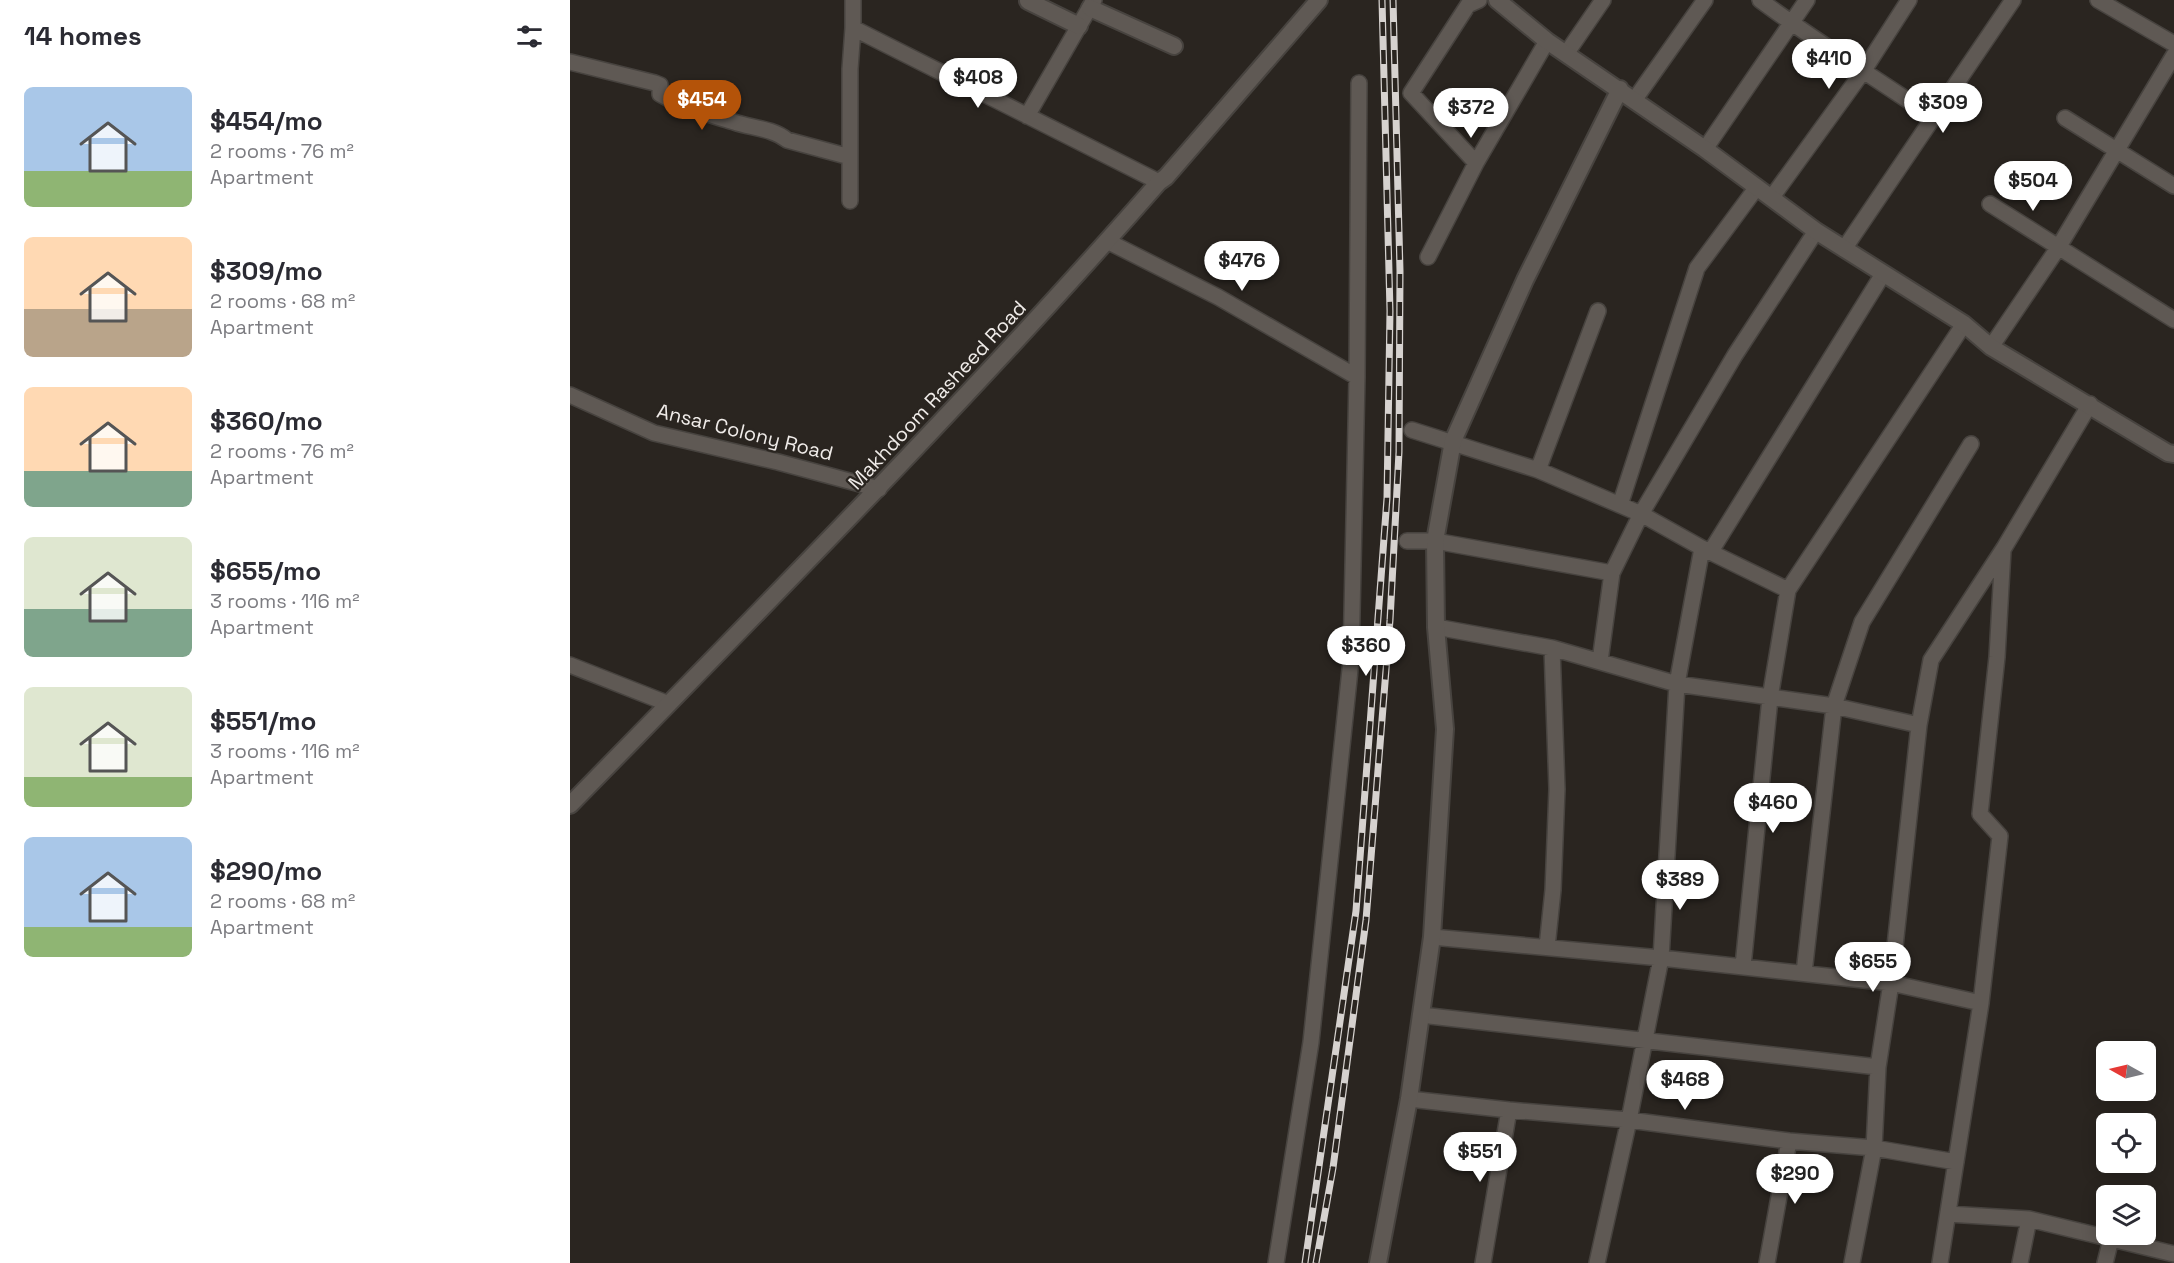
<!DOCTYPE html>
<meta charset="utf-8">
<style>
body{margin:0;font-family:"Space Grotesk",sans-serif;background:#f7f7f7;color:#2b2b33;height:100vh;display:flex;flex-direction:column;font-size:22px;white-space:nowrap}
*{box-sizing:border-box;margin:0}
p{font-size:20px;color:#7c7c81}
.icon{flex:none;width:33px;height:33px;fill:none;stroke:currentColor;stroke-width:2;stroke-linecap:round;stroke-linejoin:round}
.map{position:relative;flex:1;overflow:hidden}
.details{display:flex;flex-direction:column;background:#fff;width:570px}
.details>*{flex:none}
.needle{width:39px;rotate:278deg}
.buttons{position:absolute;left:1526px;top:1041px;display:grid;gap:12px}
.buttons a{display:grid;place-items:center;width:60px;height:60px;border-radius:9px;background:#fff;box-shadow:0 3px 15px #0003;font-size:30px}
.price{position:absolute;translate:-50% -51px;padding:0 14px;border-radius:21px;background:#fff;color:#222;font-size:20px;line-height:39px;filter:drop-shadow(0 2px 3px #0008)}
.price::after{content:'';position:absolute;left:50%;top:36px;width:18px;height:14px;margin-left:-9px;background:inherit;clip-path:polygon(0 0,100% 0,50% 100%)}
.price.selected{background:#b45309;color:#fff}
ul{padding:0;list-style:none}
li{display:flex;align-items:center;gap:18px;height:150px;padding:0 24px}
li span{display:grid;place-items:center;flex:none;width:168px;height:120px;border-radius:9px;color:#555}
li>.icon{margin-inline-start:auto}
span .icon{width:72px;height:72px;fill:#fffc;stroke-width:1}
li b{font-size:26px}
h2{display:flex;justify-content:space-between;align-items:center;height:72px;padding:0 24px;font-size:26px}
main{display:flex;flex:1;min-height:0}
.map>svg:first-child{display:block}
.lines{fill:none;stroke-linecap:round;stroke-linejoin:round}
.minor-casing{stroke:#47433f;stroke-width:18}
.tertiary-casing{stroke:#47433f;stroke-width:20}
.secondary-casing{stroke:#47433f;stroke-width:20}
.minor{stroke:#5f5954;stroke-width:15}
.tertiary{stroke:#5f5954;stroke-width:16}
.secondary{stroke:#5f5954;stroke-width:16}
.rail-casing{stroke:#d6d2cf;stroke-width:7}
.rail{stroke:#2a2520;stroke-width:4.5;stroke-dasharray:14;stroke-linecap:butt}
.labels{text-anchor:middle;stroke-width:4.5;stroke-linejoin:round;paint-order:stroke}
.street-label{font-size:20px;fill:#f0ece9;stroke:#2a2520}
</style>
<main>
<section class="details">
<h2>14 homes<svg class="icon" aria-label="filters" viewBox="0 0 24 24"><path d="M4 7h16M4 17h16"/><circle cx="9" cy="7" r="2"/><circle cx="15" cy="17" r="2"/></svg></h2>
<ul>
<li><span style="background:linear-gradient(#a9c7e8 70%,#8fb573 0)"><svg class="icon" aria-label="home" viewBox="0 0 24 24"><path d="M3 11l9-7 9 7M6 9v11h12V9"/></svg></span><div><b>$454/mo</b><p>2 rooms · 76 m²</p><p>Apartment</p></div></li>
<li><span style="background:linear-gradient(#ffd9b3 60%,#b9a48a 0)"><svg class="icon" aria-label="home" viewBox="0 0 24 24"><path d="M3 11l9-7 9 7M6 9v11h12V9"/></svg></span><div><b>$309/mo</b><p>2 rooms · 68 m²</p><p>Apartment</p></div></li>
<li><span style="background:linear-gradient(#ffd9b3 70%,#7fa58c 0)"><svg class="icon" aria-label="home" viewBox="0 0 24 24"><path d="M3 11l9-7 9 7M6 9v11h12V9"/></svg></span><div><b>$360/mo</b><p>2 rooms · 76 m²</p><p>Apartment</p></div></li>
<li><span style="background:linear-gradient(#dfe7d0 60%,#7fa58c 0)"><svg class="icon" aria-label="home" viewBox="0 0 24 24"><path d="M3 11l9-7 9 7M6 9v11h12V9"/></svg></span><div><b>$655/mo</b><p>3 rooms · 116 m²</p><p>Apartment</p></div></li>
<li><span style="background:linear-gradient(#dfe7d0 75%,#8fb573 0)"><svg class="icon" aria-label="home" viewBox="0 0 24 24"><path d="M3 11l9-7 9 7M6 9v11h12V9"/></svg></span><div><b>$551/mo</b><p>3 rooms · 116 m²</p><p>Apartment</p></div></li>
<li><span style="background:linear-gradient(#a9c7e8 75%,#8fb573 0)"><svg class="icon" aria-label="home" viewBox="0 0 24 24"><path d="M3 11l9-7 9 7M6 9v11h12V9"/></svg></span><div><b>$290/mo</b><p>2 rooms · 68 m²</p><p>Apartment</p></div></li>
</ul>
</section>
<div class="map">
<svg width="1604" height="1263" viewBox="0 0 1604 1263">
<rect width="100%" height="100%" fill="#2a2520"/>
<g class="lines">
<defs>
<path id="minor" d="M283 0V28L589 182
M1190 0C1246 42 1306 78 1364 118
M1528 0 1604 44
M996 54 1033 0
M0 62 85 83 90 85V94C114 108 138 114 164 122 181 128 202 128 217 140L280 157
M1065 99 1135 0
M457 116 524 0
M1495 118 1604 186
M1135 149 1237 0
M906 163 841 93 898 5 909 0
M1202 197 1294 70 1339 0
M280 201V69L283 28
M1420 204 1604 320
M537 241 648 297 787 377
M1274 249 1443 0
M858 257 906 163 977 41
M1421 347 1488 248 1604 55
M0 395 84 433 208 462 309 489
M842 430 968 470 1071 514 1132 548 1218 590
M968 470 1028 311
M1050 505 1127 268 1187 187
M837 541H865L1042 573
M1141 551 1313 274
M866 627 982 648 1107 684 1264 706 1349 725
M1030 661 1042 573 1071 514 1165 355 1246 231
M0 665 99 704
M862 937 1091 958 1321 983 1411 1003
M977 947 983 890 987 789 982 648
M1173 966 1200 698 1218 590 1394 324
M1234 973 1264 706 1292 622 1401 444
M851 1015 1308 1067
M839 1099 939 1110 1059 1120 1219 1141 1304 1148 1386 1162
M1378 1214 1459 1219 1604 1254
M706 1263 741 1042 781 660 787 377 789 83
M913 1263 939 1110
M1027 1263 1059 1120 1091 958 1107 684 1132 548
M1197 1263 1219 1141
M1282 1263 1304 1148 1308 1067 1321 983 1349 725 1361 660 1434 548 1520 404
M1370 1263 1411 1003 1430 836 1410 814 1427 657 1433 550
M1450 1263 1459 1219
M1535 1263 1541 1239"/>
<path id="tertiary" d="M927 0 977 41 1135 149 1246 231 1394 324 1421 347 1598 453 1604 454
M458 1 509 26
M520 8 604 46
M808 1263 839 1099 862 937 875 729 866 627 865 541 883 441 955 280 1050 89"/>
<path id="secondary" d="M0 805C200 600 401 397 589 182L596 177 749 0"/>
</defs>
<use href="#minor" class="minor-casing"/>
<use href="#tertiary" class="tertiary-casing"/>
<use href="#secondary" class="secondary-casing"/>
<use href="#minor" class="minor"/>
<use href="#tertiary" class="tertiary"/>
<use href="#secondary" class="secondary"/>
<defs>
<path id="rail" d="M735 1263 786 911 817 498 820 311 812 0
M746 1263 763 1168 796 920 820 620 829 452 830 271 823 0"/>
</defs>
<use href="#rail" class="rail-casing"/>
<use href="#rail" class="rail"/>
</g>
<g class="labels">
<g class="street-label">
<text transform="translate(367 395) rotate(-47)" y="7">Makhdoom Rasheed Road</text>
<text transform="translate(175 432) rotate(14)" y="7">Ansar Colony Road</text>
</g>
</g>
</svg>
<div class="buttons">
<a><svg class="needle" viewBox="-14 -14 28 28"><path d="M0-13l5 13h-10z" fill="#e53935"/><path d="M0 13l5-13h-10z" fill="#7c7c81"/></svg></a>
<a><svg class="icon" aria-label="locate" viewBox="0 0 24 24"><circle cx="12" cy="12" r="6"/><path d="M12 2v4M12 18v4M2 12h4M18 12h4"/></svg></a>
<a><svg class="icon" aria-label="layers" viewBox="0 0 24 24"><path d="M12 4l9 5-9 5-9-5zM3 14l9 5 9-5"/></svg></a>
</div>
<b class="price" style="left:1259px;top:90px">$410</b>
<b class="price" style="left:408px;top:109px">$408</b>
<b class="price selected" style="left:132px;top:131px">$454</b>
<b class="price" style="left:1373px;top:134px">$309</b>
<b class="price" style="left:901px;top:139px">$372</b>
<b class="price" style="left:1463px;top:212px">$504</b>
<b class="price" style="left:672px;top:292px">$476</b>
<b class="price" style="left:796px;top:677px">$360</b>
<b class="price" style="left:1203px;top:834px">$460</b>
<b class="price" style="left:1110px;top:911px">$389</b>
<b class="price" style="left:1303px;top:993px">$655</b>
<b class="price" style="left:1115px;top:1111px">$468</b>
<b class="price" style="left:910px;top:1183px">$551</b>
<b class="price" style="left:1225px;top:1205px">$290</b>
</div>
</main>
